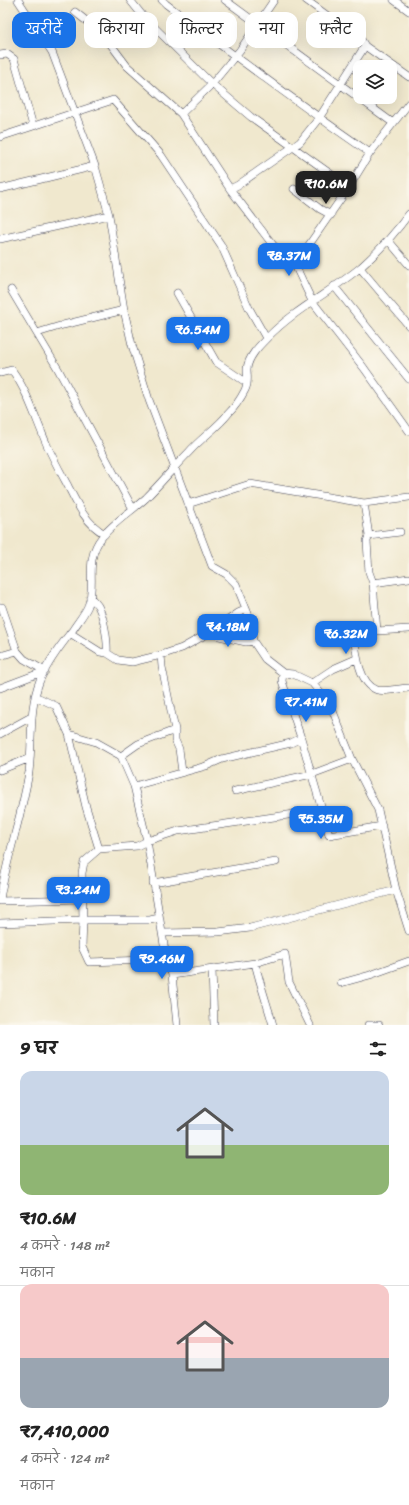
<!DOCTYPE html>
<html lang="hi">
<meta charset="utf-8">
<style>
body{margin:0;font-family:Sriracha,"Playpen Sans Deva",sans-serif;background:#f6f6f6;color:#222;height:100vh;display:flex;flex-direction:column;font-size:15px;white-space:nowrap}
*{box-sizing:border-box;margin:0}
p{font-size:13px;color:#767676}
.icon{flex:none;width:22px;height:22px;fill:none;stroke:currentColor;stroke-width:2;stroke-linecap:round;stroke-linejoin:round}
.map{position:relative;height:1025px;overflow:hidden}
.side{display:flex;flex-direction:column;background:#fff;flex:1}
.side>*{flex:none}
.top-card{position:absolute;left:12px;top:12px;width:385px;height:36px;display:flex;gap:8px}
.buttons{position:absolute;left:353px;top:60px;display:grid;gap:8px}
.buttons a{display:grid;place-items:center;width:44px;height:44px;border-radius:8px;background:#fff;box-shadow:0 4px 16px #0002;font-size:20px}
.price{position:absolute;translate:-50% -34px;padding:0 9px;border-radius:8px;background:#1a73e8;color:#fff;font-size:13px;line-height:26px;filter:drop-shadow(0 1px 2px #0008)}
.price::after{content:'';position:absolute;left:50%;top:24px;width:12px;height:9px;margin-left:-6px;background:inherit;clip-path:polygon(0 0,100% 0,50% 100%)}
.price.active{background:#222;color:#fff}
ul{padding:0;list-style:none}
li{display:grid;align-content:center;gap:8px;height:212px;padding:0 20px}
li+li{border-top:1px solid #e0e0e0}
li span{display:grid;place-items:center;height:124px;border-radius:12px;color:#555}
li>.icon{margin-inline-start:auto}
span .icon{width:72px;height:72px;fill:#fffc;stroke-width:1}
li b{font-size:17px}
h2{display:flex;justify-content:space-between;align-items:center;height:48px;padding:0 20px;font-size:17px}
.tag{padding:0 14px;border-radius:12px;background:#fff;box-shadow:0 4px 16px #0002;font-size:14px;line-height:36px}
.tag.active{background:#1a73e8;color:#fff}
.map>svg:first-child{display:block}
.lines{fill:none;stroke-linecap:round;stroke-linejoin:round}
.minor-casing{stroke:#414051;stroke-width:8}
.minor{stroke:#fff;stroke-width:7}
</style>
<div class="map">
<svg width="409" height="1025" viewBox="0 0 409 1025">
<rect width="100%" height="100%" fill="#fbf7ec"/>
<filter id="ink" filterUnits="userSpaceOnUse"><feTurbulence type="fractalNoise" baseFrequency=".025" numOctaves="2"/><feDisplacementMap in="SourceGraphic" scale="8" xChannelSelector="R" yChannelSelector="G"/><feConvolveMatrix kernelMatrix="1 2 1 2 8 2 1 2 1" color-interpolation-filters="sRGB"/></filter>
<filter id="wash" filterUnits="userSpaceOnUse"><feTurbulence type="fractalNoise" baseFrequency=".012" numOctaves="4" result="noise"/><feDisplacementMap in="SourceGraphic" scale="16" xChannelSelector="R" yChannelSelector="G"/><feGaussianBlur stdDeviation="0.9" result="paint"/><feColorMatrix in="noise" values="0 0 0 0 0 0 0 0 0 0 0 0 0 0 0 0 0 1.4 0 .05"/><feComposite in="paint" operator="in"/></filter>
<g filter="url(#wash)">
<rect width="100%" height="100%" fill="#f0e8ce"/>
</g>
<g filter="url(#ink)">
<g class="lines">
<defs>
<path id="minor" d="M18 0 52 52 95 166 109 215 124 310 132 345 149 400 212 566 226 574 236 584 249 616 253 641 265 659 283 673 293 674 312 683 330 704 352 759
M130 0 142 15 212 84 251 117 349 187
M162 0 166 4C233 55 300 105 370 153
M225 0 393 123
M306 0 362 41 365 46 409 77
M394 0 409 11
M75 12 103 34 127 66 181 114 230 189 273 245 295 265 312 301 364 368 409 431
M0 55 7 54 14 59 33 126
M181 114 212 84 240 50 274 0
M0 137 113 100 161 155 221 245 249 308 266 338
M0 189 95 166
M230 189 238 185 300 142 319 118 365 46
M294 189 320 209 331 215
M0 239 109 215
M388 240 409 265
M295 265 349 187 370 153 409 103
M360 268 409 326
M334 286 409 379
M11 290 58 369 133 509
M177 293 216 362 247 383
M37 333 63 325 124 310
M0 373 12 370C28 392 36 420 47 445 53 459 61 473 68 486 77 504 86 524 105 534
M364 503 369 536 367 541 369 572 373 583 377 631
M188 504 250 484 364 503 409 497
M369 536 400 532
M373 583 409 578
M90 597C93 600 96 603 98 606 104 617 108 641 107 653
M0 607H2L17 651 24 659 45 671
M409 629 377 631 354 634C356 651 358 683 377 690 384 692 401 688 409 688
M214 630 219 636 246 642 253 641
M70 633 100 652 107 653 118 660 132 662 161 655 182 648 214 630 238 613 245 610
M161 655 162 667 175 730V740L179 749 182 772
M0 656 17 651
M283 673 282 681 301 738 322 810 324 814 329 835 382 826
M312 683 333 669 356 659
M0 688 45 671
M35 696 56 706 69 734 86 807 99 849
M0 734 31 717
M69 734 96 742 121 756 134 786 147 841 166 957 172 975 177 1025
M121 756 138 744 175 730
M0 770 30 758
M134 786 206 766 222 759 291 743 301 738
M235 791 312 774 352 759 378 810 396 890 409 931
M153 883 276 862
M0 899C7 856 22 815 29 772 33 740 28 711 40 680 48 662 60 646 72 631 77 623 84 615 88 606 97 584 83 561 102 537 114 522 132 511 146 498 161 483 174 467 189 452 201 438 217 428 228 414 235 407 241 398 245 390 249 382 247 377 247 369 248 357 259 346 267 338 295 309 331 292 361 267 379 251 395 233 409 214
M0 901 82 899
M0 923 83 920H150L159 918
M162 933 218 932 250 928 396 890
M166 957 146 960 89 962 82 947 83 920 82 873 84 862 99 849 137 846 147 841 178 831 322 810
M255 963C260 984 267 1004 273 1025
M212 970 214 1025
M172 975 255 963 285 954 289 982 310 1025
M341 983 370 975 409 961
M368 1025H379"/>
</defs>
<use href="#minor" class="minor-casing"/>
<use href="#minor" class="minor"/>
</g>
</g>
</svg>
<div class="buttons">
<a><svg class="icon" aria-label="layers" viewBox="0 0 24 24"><path d="M12 4l9 5-9 5-9-5zM3 14l9 5 9-5"/></svg></a>
</div>
<b class="price active" style="left:326px;top:205px">₹10.6M</b>
<b class="price" style="left:289px;top:277px">₹8.37M</b>
<b class="price" style="left:198px;top:351px">₹6.54M</b>
<b class="price" style="left:228px;top:648px">₹4.18M</b>
<b class="price" style="left:346px;top:655px">₹6.32M</b>
<b class="price" style="left:306px;top:723px">₹7.41M</b>
<b class="price" style="left:321px;top:840px">₹5.35M</b>
<b class="price" style="left:78px;top:911px">₹3.24M</b>
<b class="price" style="left:162px;top:980px">₹9.46M</b>
<div class="top-card">
<a class="tag active">खरीदें</a>
<a class="tag">किराया</a>
<a class="tag">फ़िल्टर</a>
<a class="tag">नया</a>
<a class="tag">फ़्लैट</a>
</div>
</div>
<section class="side">
<h2>9 घर<svg class="icon" aria-label="filters" viewBox="0 0 24 24"><path d="M4 7h16M4 17h16"/><circle cx="9" cy="7" r="2"/><circle cx="15" cy="17" r="2"/></svg></h2>
<ul>
<li><span style="background:linear-gradient(#c9d6e8 60%,#8fb573 0)"><svg class="icon" aria-label="home" viewBox="0 0 24 24"><path d="M3 11l9-7 9 7M6 9v11h12V9"/></svg></span><div><b>₹10.6M</b><p>4 कमरे · 148 m²</p><p>मकान</p></div></li>
<li><span style="background:linear-gradient(#f6c9c9 60%,#9aa5b1 0)"><svg class="icon" aria-label="home" viewBox="0 0 24 24"><path d="M3 11l9-7 9 7M6 9v11h12V9"/></svg></span><div><b>₹7,410,000</b><p>4 कमरे · 124 m²</p><p>मकान</p></div></li>
</ul>
</section>
